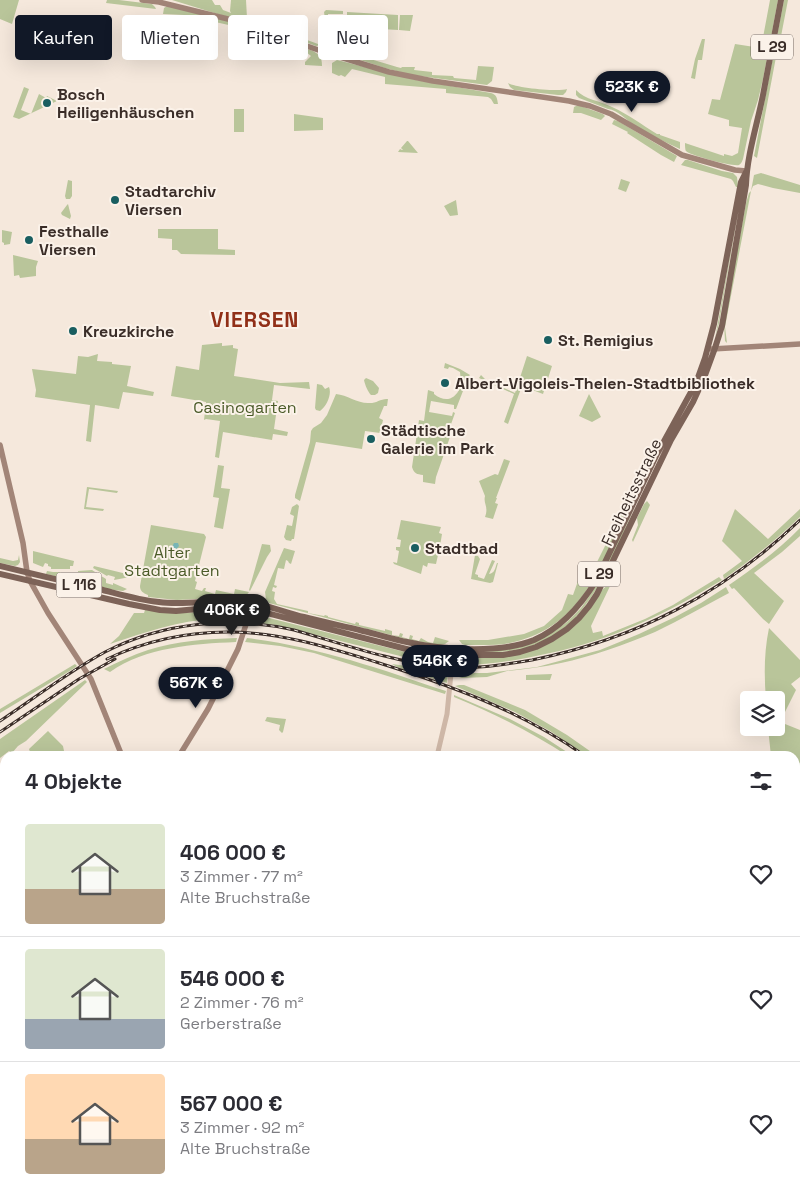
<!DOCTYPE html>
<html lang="de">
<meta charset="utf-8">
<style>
body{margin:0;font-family:"Space Grotesk",sans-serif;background:#f7f7f7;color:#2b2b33;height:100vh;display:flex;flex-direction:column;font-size:19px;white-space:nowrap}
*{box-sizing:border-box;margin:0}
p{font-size:16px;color:#7c7c81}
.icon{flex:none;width:28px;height:28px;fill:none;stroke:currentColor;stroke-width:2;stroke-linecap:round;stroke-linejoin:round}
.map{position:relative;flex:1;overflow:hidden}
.details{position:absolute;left:0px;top:751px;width:800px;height:446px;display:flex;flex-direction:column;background:#fff;border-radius:15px 15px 0 0;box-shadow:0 5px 20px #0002}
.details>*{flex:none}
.hud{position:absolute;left:15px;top:15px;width:500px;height:45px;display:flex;gap:10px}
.controls{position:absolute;left:740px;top:691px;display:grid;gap:10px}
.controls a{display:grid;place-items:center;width:45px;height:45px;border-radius:5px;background:#fff;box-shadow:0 5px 20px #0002;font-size:25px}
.price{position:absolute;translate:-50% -42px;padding:0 11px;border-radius:18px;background:#111827;color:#fff;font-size:16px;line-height:32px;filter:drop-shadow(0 1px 2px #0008)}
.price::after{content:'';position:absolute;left:50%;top:30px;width:15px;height:11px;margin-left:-8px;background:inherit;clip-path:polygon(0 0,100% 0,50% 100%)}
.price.current{background:#222;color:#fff}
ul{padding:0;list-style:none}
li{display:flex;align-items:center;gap:15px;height:125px;padding:0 25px}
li+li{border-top:1px solid #e1e1e2}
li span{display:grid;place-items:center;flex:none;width:140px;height:100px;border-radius:5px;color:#555}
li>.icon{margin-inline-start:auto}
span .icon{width:60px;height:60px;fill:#fffc;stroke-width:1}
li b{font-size:21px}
h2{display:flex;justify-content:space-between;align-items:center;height:60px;padding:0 25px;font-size:21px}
.pill{padding:0 18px;border-radius:5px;background:#fff;box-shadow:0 5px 20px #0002;font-size:18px;line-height:45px}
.pill.current{background:#111827;color:#fff}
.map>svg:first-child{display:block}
.green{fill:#b9c59a}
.water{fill:#78b5b5}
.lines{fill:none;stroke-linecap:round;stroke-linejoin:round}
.stream{stroke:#78b5b5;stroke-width:1}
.tertiary{stroke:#ceb7a7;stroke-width:5}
.secondary{stroke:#a28578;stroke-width:5.5}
.primary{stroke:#7d6358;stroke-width:6}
.rail-casing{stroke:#3a2d28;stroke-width:3}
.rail{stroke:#fbf2e9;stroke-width:1;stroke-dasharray:4;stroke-linecap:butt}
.poi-dot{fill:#195e60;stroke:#fbf2e9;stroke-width:2}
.labels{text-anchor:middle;stroke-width:4;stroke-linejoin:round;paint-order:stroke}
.shield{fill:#fbf2e9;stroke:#746862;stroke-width:1}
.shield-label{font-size:15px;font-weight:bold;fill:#3a2d28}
.poi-label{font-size:16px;font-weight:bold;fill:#3a2d28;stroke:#fbf2e9;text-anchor:start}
.park-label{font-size:16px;fill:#4b5b29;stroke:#fbf2e9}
.street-label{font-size:16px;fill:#3a2d28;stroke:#fbf2e9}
.district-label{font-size:21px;font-weight:bold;letter-spacing:1px;fill:#913019;stroke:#fbf2e9}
</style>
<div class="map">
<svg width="800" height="1197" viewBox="0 0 800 1197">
<rect width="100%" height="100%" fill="#f5e8dc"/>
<path class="green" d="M0 0H19L12 24 0 19Z
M107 0H119L152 4 155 7 156 9 106 3Z
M172 0H212L215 5H220L223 10 231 13 230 11 231 0H246L247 18 318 44H320L321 45 316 46 289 36Z
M770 0H778L763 79 758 100 751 121 743 159C742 161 742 163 739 165 733 167 689 155 686 151 685 150 685 144 685 143L724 156V154L732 156 738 153 742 128 729 126V120L708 114 712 99 720 100 735 44 761 48Z
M784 0H788L777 57H776L757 158 754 156Z
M167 6 231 22 313 51C320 55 322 57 322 66L305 65V62L311 56 306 52 242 29 241 40H235V28L233 26 184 15 163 14 164 8Z
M326 10 343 11V14H328C329 25 328 42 337 49L397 67 401 68 402 67H415L414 70 432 72V75L453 76 454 78 476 80 478 66 494 67 492 81 487 85 412 75 385 68 333 51C324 43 326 23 324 12Z
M347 12 398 15V30L349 27 347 23Z
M400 15H413L410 31 399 30Z
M702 39H705L702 60H698L695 79 691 78 695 59Z
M337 60 416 80 491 93C497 95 497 98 498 104H494L491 99 488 97 446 93V89L385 84V77L352 69 345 77 341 75 339 76 332 73V63Z
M508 83C516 88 559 92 567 89L566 92 563 95H558L514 90 510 87Z
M24 87 29 89 21 110 31 114 39 94 46 98 47 96 57 101 19 119 13 117Z
M576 90C585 100 601 101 612 107 628 114 642 125 657 134H660V135L680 142V149C664 142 649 134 634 125 626 120 618 110 608 109L579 98 576 95Z
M578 105 603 114 605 116 601 120 581 113H573L574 107Z
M234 109H244V132H234Z
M294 114 323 118V130L294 131Z
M614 120 618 121 677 156 674 162 661 155 627 133 628 132 612 124Z
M407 141H408L418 153 398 152 400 149 402 150H403L401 148Z
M685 160H688L722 171 733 173 737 177 738 187H736L733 181 731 179 681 165Z
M761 173 800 185V193L773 188 758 184 753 186 751 191 725 327 727 343 725 341 724 323 746 203 749 193 751 191 754 175Z
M621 179 630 182 626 192 618 189Z
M68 180 72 181V196L70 199H66L65 196Z
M743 183 719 323 715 339Z
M456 200 458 215 450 216 444 206Z
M68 204 71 216 70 219 62 215 61 213 67 205Z
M158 229H218V249L235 250V255L181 254 177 250H172V239L158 238Z
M2 230 12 232 10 244 4 245V243L2 242Z
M13 255 38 261 36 267V276L20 278 19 275 14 276Z
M222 343V346L233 345V348L238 349 234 376 280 383 309 382 310 389 274 385 272 400 278 401 274 429 288 432 287 436 273 434 272 440 223 432 219 458 215 457 220 421 206 419 204 420 206 402 171 396 176 366 199 370 202 345Z
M98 354 97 361 112 362V364L131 366 127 386 154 392 153 396 123 392 119 409 95 405 91 442 86 441 90 405 35 397 36 390 32 369 76 374 78 356 88 357Z
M527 356 552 366 543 394 522 386 508 424 504 422 514 394 479 378 481 375 486 380 515 393Z
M445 363 460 369 470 375 463 383 461 382 460 372 453 368 449 367 448 369 444 368Z
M366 378 373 381 379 388 378 393 375 395H371C368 392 365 385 364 380Z
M317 384 322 385 325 389 329 387C332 394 327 406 320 411L316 410 315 408Z
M460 388 462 389 463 391 456 409H454V405L431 401 429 412 452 416 453 412 455 413 450 427V437L436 477 435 484 423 482V475C417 474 414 474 412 467L419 420 424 421 428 390 434 392V394C444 402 454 401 460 388Z
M336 394C347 395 357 403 368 403 376 404 381 398 388 399L387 406H384L379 418 383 420 380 433 365 431 362 449 316 442 300 501 295 498V495L310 442 311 431 313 428 321 423 327 415Z
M589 394 601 417 592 422 579 416Z
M504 459 510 461 496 498H497L495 503 498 504 493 519 485 517C489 506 483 504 485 496L479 481 495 474 498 475Z
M218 465 224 466 221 488 230 489 223 529 214 527 219 498 213 497Z
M87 487 118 491 117 493 89 489 86 507 104 509 103 511 84 509Z
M647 501 650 505 633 542 632 540 638 525 637 518 644 504Z
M297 504 299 506 294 539H292L291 541 286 540 284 537 287 525 292 526 294 516 290 514 292 507Z
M625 506V514C599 569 581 626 514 642 498 646 481 645 465 645L462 644 459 640H488L524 634 544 626 562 610 568 594 573 595 578 581 582 582 586 571 592 572Z
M635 507C607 566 589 637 514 650 497 654 478 652 461 652L498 651 553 632 567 622 581 608 592 592Z
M735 509 768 539 800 509V517C776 540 751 560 724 579L723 575 742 561 722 541Z
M401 520 441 527 439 533 442 534 440 546 437 552 438 555 436 564 428 563 427 567 423 565 421 574 394 564 393 562 397 563 399 551 396 550V547H400L401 540 397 539Z
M151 525 204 534 206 537 195 581 197 582 195 589 202 591 204 588H206L205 591 215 594 216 590 234 594 235 589 249 592 246 596 240 598H214L177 600 148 597V595C143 593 140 591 140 586Z
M800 528V536L782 552 754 573 784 601 769 624 763 619 734 588 732 589 729 585C753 568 779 550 800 528Z
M262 544 270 545 271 551 267 557 250 591 249 590Z
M284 548 295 551 291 564 289 563 288 561 286 560 284 569 278 568 274 585 277 586 276 588 273 587 272 591 275 592 274 599 277 604 308 611V613L324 616 325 615 328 616V617L355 624 356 622 359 623V625L385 631V629L392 631V635L399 636 400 633 403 634 402 637 409 639 410 635 413 636 412 639 419 641 421 638 428 642 433 643 435 637 449 641 445 644 440 645 410 640 269 603 266 599 265 592Z
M33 551 74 561 73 566H70V569H51V567L48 566V564L45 563 43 567 33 563Z
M19 555 20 562 18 565 15 566 0 563V558L13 561 18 560Z
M475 555 478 556 480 559 475 574 478 575V577L484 579 492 560 495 561 489 574C495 573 495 568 497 563H498L493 582 490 583 471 579Z
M94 566 131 575 130 577 114 580 115 577 108 575 107 576 93 568Z
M92 570 106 579V583L113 585V583L127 589 123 591 114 590 46 574 47 571 53 572H70V574H78V571Z
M719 577 722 580C668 613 612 640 550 653 518 660 487 666 455 665L461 658H486L557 639 603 589 610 583 611 584 591 626 593 633 602 631 603 636 645 619 673 605Z
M726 587 729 593C704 606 680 620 655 632 627 644 590 657 561 663 543 667 526 669 508 671H507L487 677 462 678 459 677 457 673H487L537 667 600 650 639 634 675 617 701 603Z
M145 610 182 613 232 610V616H239L241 617 242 621C233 620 224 619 215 619 179 620 144 633 110 644L119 636 134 613H144Z
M257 615 405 652 445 659 449 664 404 657 277 625 250 622 253 616Z
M769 628 800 660V677L791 684 796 690 780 722 800 730V811L795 812V756H771L768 728H776V700H766C764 676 764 652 769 628Z
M237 638 236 642C193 644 146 647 110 672L104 669C118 662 133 655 148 650 176 641 207 639 237 638Z
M247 638C315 646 381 669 446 691L445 694 314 653 280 646 245 642Z
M75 664 77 666 73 669 0 713V709Z
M392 664 448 672 447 683 397 667Z
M552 674 550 680H526V675Z
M85 680 87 682 26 741 18 746 12 753 9 751 0 758V739Z
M459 685H464L525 710 567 735 597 756H587L550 731 515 712 455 686Z
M454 695 510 719 544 737 573 756H568C532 733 494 713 454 697Z
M267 717 286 719 283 732 282 733 279 730 280 725 265 721Z
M48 731 63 746 65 756H30L31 755 29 749Z
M800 837V879H795V838Z
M795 896H800V994L795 984Z
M795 1066H800V1099L795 1098Z
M151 1193H210V1197H151Z"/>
<path class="water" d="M174 543H178L179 546 175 551 177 557 174 559 171 558V554L168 552 167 550 169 547H172Z"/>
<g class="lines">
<path class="stream" d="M185 1192 186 1197
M368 1197 371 1192"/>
<path class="tertiary" d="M437 756 447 714 453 653
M795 1025 800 1023
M431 1197 433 1192"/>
<path class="secondary" d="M142 0 159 2 232 20 327 53 389 72 433 81 569 101 590 106 611 114 682 155 735 170 746 171
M712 349 800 344
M0 445 23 543 27 572 30 581 48 613 91 679 122 756
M179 756 208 709 238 649 252 606
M0 852 5 856
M85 1192V1197"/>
<path class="primary" d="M0 566C33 574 66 582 99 589 119 594 138 600 159 602 190 606 221 597 253 603 270 606 287 613 304 617 323 622 343 626 363 631 377 634 392 639 407 642 443 650 499 654 534 640 561 628 581 605 596 581L657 454 696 383 705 358 714 324 741 182 746 172
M0 574 129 604 160 610 176 611 219 607H233L251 609 418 652 453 655H503L520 652 536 647 552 639 567 629 579 618 589 606 597 594 671 440 693 402 704 378 715 348 722 326 746 185C747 155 757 125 763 95 769 63 775 32 781 0"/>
<defs>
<path id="rail" d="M107 659C145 641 186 632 228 632 279 632 327 647 376 662 449 685 522 711 585 756
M0 721C35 698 68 672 105 652 163 622 231 616 294 630 343 644 391 661 441 667 471 670 502 665 532 660 636 639 723 594 800 520
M0 732 79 679 115 659
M795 1013 800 1025"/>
</defs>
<use href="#rail" class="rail-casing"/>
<use href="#rail" class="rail"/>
</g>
<g class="poi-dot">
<circle cx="47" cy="103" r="5"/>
<circle cx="115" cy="200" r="5"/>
<circle cx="29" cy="240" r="5"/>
<circle cx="73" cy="331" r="5"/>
<circle cx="548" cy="340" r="5"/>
<circle cx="445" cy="383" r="5"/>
<circle cx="371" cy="439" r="5"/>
<circle cx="415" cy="548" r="5"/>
</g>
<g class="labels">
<g class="shield">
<rect x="751" y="34.5" width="42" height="25" rx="4"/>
<rect x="578" y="561.5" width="42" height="25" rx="4"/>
<rect x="56.5" y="572.5" width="45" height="25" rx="4"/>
</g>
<g class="shield-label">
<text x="772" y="52">L 29</text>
<text x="599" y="579">L 29</text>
<text x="79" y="590">L 116</text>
</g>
<g class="poi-label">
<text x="57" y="100">Bosch<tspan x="57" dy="18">Heiligenhäuschen</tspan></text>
<text x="125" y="197">Stadtarchiv<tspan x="125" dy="18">Viersen</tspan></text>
<text x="39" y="237">Festhalle<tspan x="39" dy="18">Viersen</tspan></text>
<text x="83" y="337">Kreuzkirche</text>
<text x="558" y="346">St. Remigius</text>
<text x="455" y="389">Albert-Vigoleis-Thelen-Stadtbibliothek</text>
<text x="381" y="436">Städtische<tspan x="381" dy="18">Galerie im Park</tspan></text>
<text x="425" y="554">Stadtbad</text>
</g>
<g class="park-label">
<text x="245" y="413">Casinogarten</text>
<text x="172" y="558">Alter<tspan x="172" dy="18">Stadtgarten</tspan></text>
</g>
<g class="street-label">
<text transform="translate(631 492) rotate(-64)" y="6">Freiheitsstraße</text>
</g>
<g class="district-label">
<text x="255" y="327">VIERSEN</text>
</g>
</g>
</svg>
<div class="controls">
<a><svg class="icon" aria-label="layers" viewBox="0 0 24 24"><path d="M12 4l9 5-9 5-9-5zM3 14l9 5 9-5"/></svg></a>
</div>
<b class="price" style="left:632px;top:113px">523K €</b>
<b class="price current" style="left:232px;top:636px">406K €</b>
<b class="price" style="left:440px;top:687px">546K €</b>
<b class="price" style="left:196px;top:709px">567K €</b>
<div class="hud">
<a class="pill current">Kaufen</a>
<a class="pill">Mieten</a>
<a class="pill">Filter</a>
<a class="pill">Neu</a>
</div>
<section class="details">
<h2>4 Objekte<svg class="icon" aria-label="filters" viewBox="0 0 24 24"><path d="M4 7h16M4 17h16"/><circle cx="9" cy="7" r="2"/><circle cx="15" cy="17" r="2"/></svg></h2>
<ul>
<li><span style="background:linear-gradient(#dfe7d0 65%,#b9a48a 0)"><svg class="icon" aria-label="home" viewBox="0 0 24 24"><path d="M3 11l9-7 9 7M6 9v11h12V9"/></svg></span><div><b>406 000 €</b><p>3 Zimmer · 77 m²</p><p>Alte Bruchstraße</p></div><svg class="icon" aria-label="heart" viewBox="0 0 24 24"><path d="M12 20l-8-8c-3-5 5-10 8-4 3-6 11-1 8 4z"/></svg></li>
<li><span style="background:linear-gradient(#dfe7d0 70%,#9aa5b1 0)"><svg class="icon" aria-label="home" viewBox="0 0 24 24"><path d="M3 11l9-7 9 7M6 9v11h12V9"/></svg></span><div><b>546 000 €</b><p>2 Zimmer · 76 m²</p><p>Gerberstraße</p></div><svg class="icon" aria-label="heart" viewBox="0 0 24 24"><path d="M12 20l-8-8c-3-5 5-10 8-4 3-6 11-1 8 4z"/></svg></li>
<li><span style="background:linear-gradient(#ffd9b3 65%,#b9a48a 0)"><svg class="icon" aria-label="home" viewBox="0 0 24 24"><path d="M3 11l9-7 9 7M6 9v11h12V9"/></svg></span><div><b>567 000 €</b><p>3 Zimmer · 92 m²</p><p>Alte Bruchstraße</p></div><svg class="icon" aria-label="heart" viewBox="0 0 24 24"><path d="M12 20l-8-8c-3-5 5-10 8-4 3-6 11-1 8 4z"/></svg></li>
</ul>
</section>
</div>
